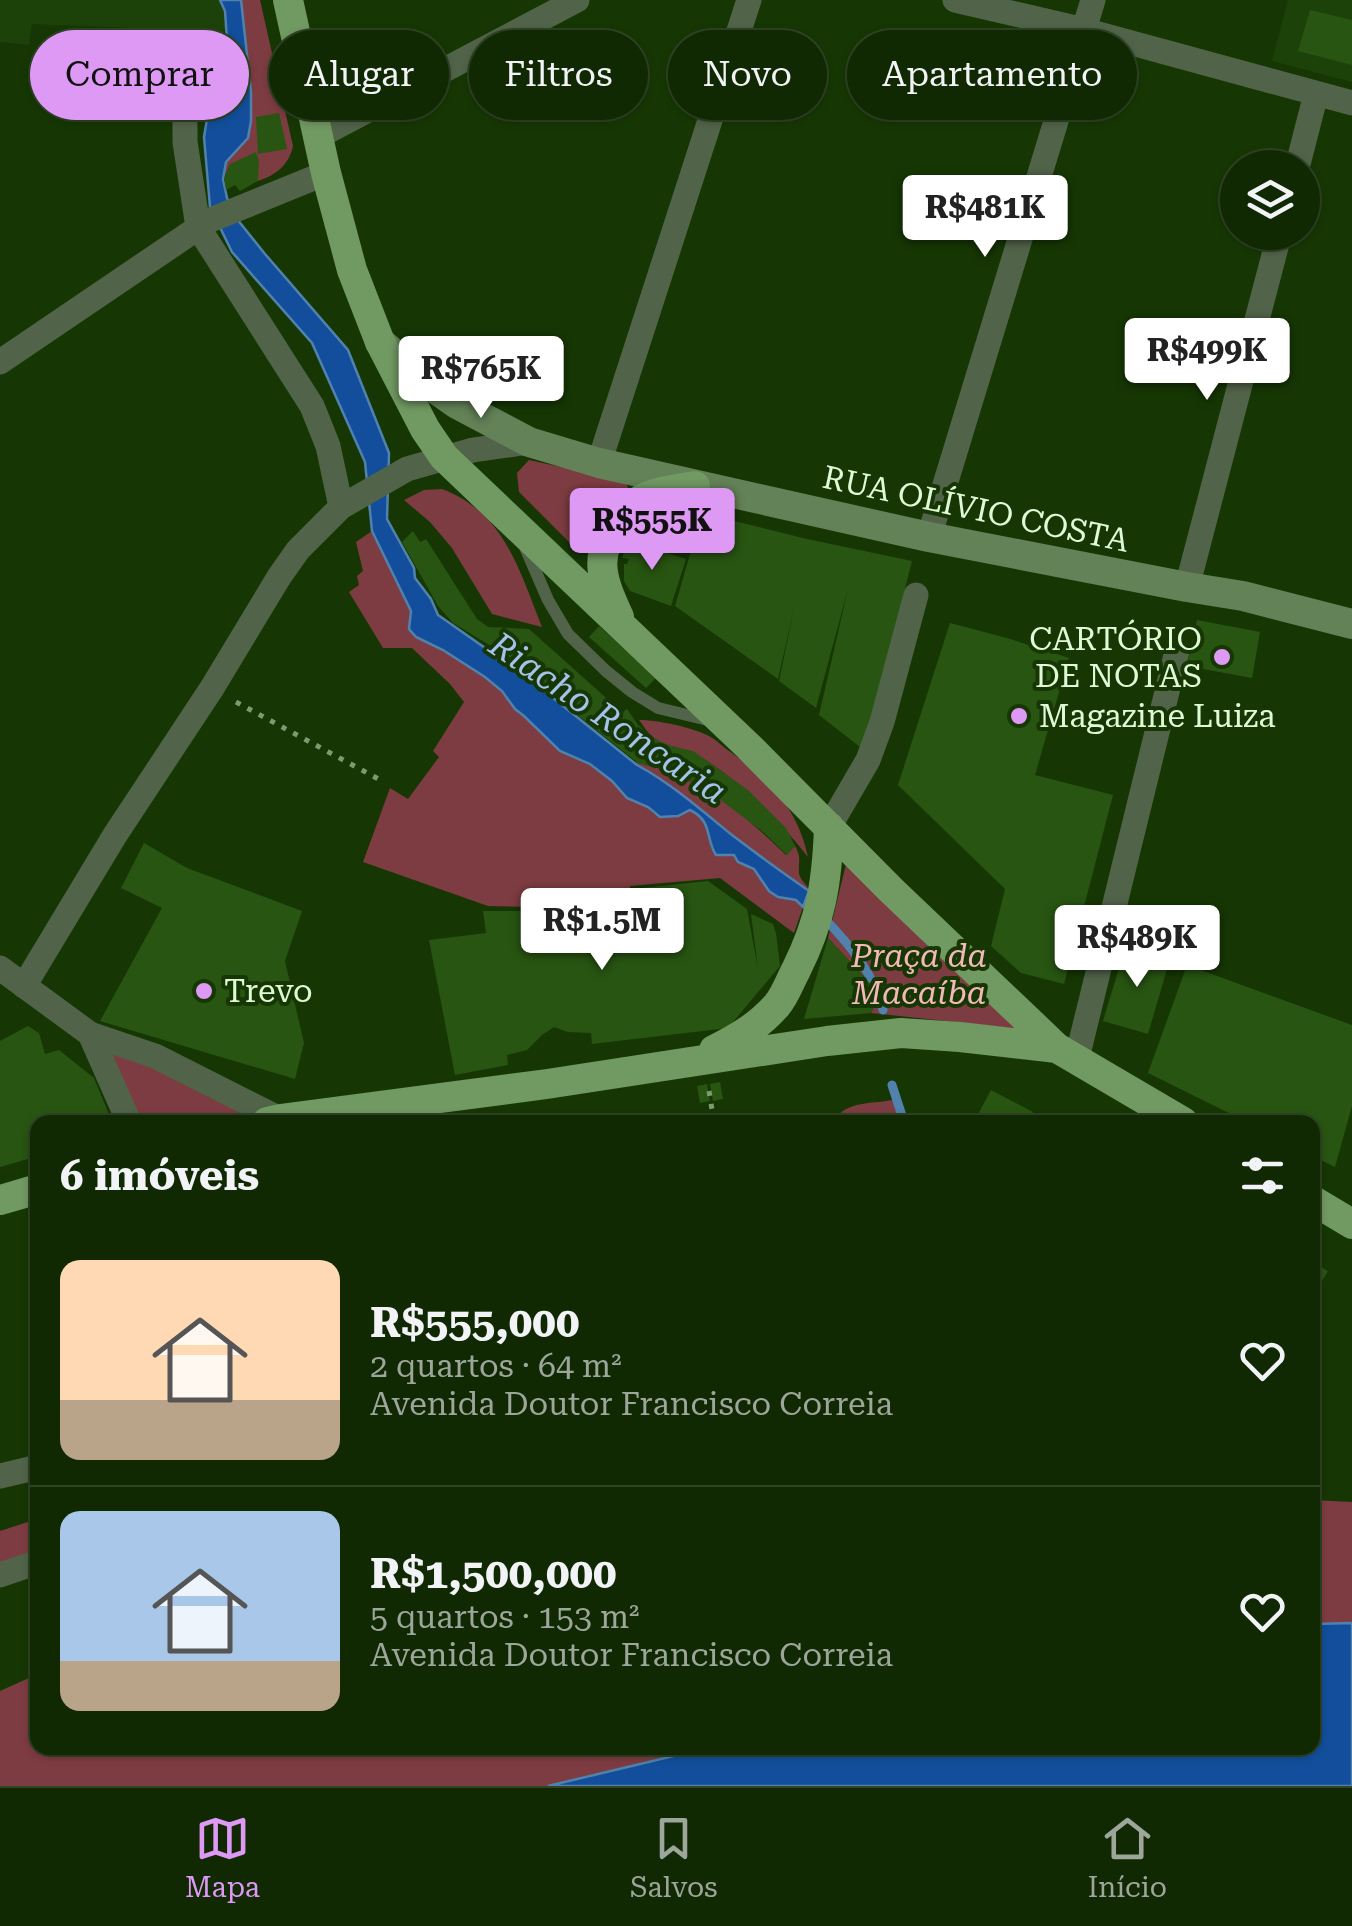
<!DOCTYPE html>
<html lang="pt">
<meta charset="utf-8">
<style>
body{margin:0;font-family:"Roboto Serif",serif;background:#19310d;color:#f1f3f6;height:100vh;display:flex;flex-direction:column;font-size:38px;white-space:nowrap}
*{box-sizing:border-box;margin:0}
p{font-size:32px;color:#9ca69a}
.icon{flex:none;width:55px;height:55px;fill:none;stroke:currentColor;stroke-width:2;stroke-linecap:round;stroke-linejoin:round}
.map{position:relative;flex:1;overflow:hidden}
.side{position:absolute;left:30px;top:1115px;width:1290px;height:640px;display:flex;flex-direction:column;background:#102903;border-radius:20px;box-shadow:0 2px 8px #0004,0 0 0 2px #304525}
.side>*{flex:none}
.banner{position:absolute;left:30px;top:30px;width:1292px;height:90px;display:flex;gap:20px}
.controls{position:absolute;left:1220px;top:150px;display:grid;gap:20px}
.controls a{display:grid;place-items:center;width:100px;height:100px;border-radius:50%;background:#102903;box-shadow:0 2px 8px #0004,0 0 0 2px #304525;font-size:50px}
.price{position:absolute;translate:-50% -85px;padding:0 22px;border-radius:10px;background:#fff;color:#222;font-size:32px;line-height:65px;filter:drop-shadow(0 2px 5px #0008)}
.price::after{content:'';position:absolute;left:50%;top:60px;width:30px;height:22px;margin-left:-15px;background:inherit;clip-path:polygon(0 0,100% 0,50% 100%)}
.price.active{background:#dd99f4;color:#111}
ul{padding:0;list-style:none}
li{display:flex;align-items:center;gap:30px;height:250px;padding:0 30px}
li+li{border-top:2px solid #304525}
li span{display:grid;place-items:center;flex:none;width:280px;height:200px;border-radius:20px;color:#555}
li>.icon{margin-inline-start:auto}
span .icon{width:120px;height:120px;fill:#fffc;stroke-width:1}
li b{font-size:42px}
h2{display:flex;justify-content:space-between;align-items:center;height:120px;padding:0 30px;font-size:42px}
.tag{padding:0 35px;border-radius:45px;background:#102903;box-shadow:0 2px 8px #0004,0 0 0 2px #304525;font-size:35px;line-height:90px}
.tag.active{background:#dd99f4;color:#111}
.menu{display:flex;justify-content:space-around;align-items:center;height:140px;border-top:2px solid #304525;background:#102903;font-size:28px;color:#9ca69a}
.menu a{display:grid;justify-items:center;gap:5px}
.menu .active{color:#dd99f4}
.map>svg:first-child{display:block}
.built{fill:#1d4209}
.green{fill:#7d3c41}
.water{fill:#124e9b;stroke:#5082ad;stroke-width:2.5}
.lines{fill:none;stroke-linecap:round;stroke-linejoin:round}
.stream{stroke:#5082ad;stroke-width:9}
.building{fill:#285512}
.path{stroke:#7d9a70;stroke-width:5;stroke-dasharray:5 8;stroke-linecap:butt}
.lane{stroke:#516449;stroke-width:12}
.street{stroke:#516449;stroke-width:25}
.secondary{stroke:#638257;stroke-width:30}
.primary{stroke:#719962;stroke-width:30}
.poi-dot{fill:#dd99f4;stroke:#163704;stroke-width:4}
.labels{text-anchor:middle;stroke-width:8;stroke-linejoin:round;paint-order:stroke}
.street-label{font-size:32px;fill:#e0fad7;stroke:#163704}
.poi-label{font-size:32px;fill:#e0fad7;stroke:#163704;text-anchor:start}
.park-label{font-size:32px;font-style:italic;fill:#f3b9ba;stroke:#163704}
.water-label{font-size:35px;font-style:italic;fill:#a4c2ec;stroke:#163704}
</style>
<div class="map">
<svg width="1352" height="1786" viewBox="0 0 1352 1786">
<rect width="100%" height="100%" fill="#163704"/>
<path class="built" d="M0 0H220L225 11 226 32 32 24 29 45 0 42Z
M1288 0H1352V82L1272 61Z"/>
<path class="green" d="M241 0H260L293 146C289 165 276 175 258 181L231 164 223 179 226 162 238 150Z
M529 460 625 481 629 490 590 553H580L519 492 517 473Z
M442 489C505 513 519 570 542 627L492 614 452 548 430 522 404 500 424 490Z
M372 531 411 611 409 629 416 636 443 650 485 677 502 691 515 709 524 716 560 751 590 764 612 781 627 798 648 807 653 813 671 817 690 810 695 811 708 827 711 847 721 856C736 851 737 859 748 867 757 874 753 866 760 876 765 883 767 892 775 895 786 901 794 896 803 907L794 933 720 878 630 886 632 909 488 906 363 862 390 788 408 799 439 757 433 751 464 702 450 684 412 648H383L349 592 359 585 357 576 363 571 356 542Z
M639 720C658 720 690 727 707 735 716 739 724 748 732 753 771 783 797 807 808 857 776 816 742 783 698 755 685 747 666 748 654 738 648 734 643 725 639 720Z
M634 762C695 773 743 813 786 855L795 846C802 858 798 862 799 873 800 881 807 883 809 891L732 835 694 803Z
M850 848 1039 1031 871 1013 880 994 828 938Z
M90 1034 267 1122H129Z
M896 1099 904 1122H833C846 1099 874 1105 896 1099Z
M1312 1500 1352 1502V1623L1313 1624Z
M37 1519V1555L0 1568V1531Z
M37 1677 38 1748H707L548 1786H0V1691L29 1678Z"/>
<path class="water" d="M220 0H241L251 91V121L248 138 226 162 223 179 227 198 237 219 265 254 348 350 389 453 387 519 414 568 415 578 431 599 438 615 528 678 637 765C672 784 701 810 732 835 757 854 783 873 809 891L803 907 796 900 778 897 769 891 754 869 738 862 734 855H716C705 838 713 821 690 810L678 816 660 817 648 807 627 798 612 781 590 764 560 751 524 716 515 709 502 691 485 677 443 650 416 637 409 629 411 611 372 531 365 462 312 343 232 252 210 207 204 137 209 107 227 40 225 11Z
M1352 1623V1786H548L707 1748H1312L1313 1624Z"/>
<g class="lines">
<path class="stream" d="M825 919C849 944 875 975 883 1010
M892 1085 904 1122"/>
</g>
<path class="building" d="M1310 10 1352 20V65L1298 51Z
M279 113 287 149 258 154 256 117Z
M256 152 259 161 258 181 240 191 235 185 226 190 224 179 230 164Z
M702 513 807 539 912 561 864 750 819 715 848 589 816 708 779 681 794 609 778 679 675 606Z
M413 531 420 542 426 539 477 619 488 627 529 629 613 704 623 712 627 709 638 725 653 738 671 746 693 751 748 790 786 828 795 846 787 855 762 831 707 790 665 770 638 763 571 710 514 660 453 623 438 606 402 542Z
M628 541 686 559 671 606 630 591 624 581V564H627L629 559 622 558Z
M1197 620 1260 632 1252 678 1187 666Z
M950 623 1007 638 1069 658 1035 775 1113 795 1064 984 1021 973 991 946 1005 889 898 785Z
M599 626 656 678 646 688 589 637Z
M144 843 187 868 302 911 285 961 304 1043 295 1079 100 1021 162 908 121 888Z
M708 881 747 909 758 969 751 914 773 924 776 933 780 966 728 1028 592 1044 591 1033 568 1032 554 1027 542 1035 527 1050 507 1055 508 1065 455 1075 429 940 486 933 483 911H573L575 923 637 915 633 889Z
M828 938 880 994 871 1013 804 1019Z
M1126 945 1170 959 1148 1034 1103 1021Z
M1187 965 1352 1025V1106L1335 1167 1312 1156V1122H1247L1148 1073Z
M28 1026 39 1033 45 1054 59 1050 94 1078 112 1122H38V1156L0 1167V1041Z
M720 1082 723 1099 713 1101 710 1084Z
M707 1084 710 1101 700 1103 697 1086Z
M991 1090 1033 1112 1028 1122H974Z
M1312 1262 1328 1271 1312 1298Z"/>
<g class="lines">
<path class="path" d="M236 702 384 782
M709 1091 714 1122"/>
<path class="lane" d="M525 547 548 600 568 634 606 671 632 692 658 708 712 721"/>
<path class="street" d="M955 0 1084 30 1352 103
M185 52V142L198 227 312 406 328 446 341 507
M319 136 577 0
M1297 168 1316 94
M0 362 208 221 326 173
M599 463 749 0
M929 537 1093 0
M1187 587 1280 232
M829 827 868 760 882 722 916 595
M0 968 90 1034 155 1056 280 1119 281 1122
M24 986 115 835 212 688 279 577 298 550 341 507 407 469 473 450 529 442
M90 1034 129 1122
M1077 1058 1177 651
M0 1476 38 1467
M0 1575 38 1562"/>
<path class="secondary" d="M380 342 430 385 457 404 529 442 599 463 929 537 1187 587 1243 596 1352 624"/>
<path class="primary" d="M288 0 326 173 352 270 380 342 425 429 444 457 748 746 891 890 1057 1048 1183 1122
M619 617C602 580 592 556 619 521 628 511 635 501 649 496 663 490 680 489 695 486
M714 1050C738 1038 760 1025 777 1005 785 996 790 981 796 970 821 920 827 883 829 827
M267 1122 280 1119 547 1084 827 1041 901 1033 960 1037 1057 1048
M0 1200 38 1189
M1312 1200 1352 1224"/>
</g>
<g class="poi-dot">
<circle cx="1222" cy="657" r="10"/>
<circle cx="1019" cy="716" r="10"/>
<circle cx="204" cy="991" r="10"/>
</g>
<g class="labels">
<g class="street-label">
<text transform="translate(976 509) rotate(12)" y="11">RUA OLÍVIO COSTA</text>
</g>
<g class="poi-label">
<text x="1202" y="650" text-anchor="end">CARTÓRIO<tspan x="1202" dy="37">DE NOTAS</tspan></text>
<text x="1039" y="727">Magazine Luiza</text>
<text x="224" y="1002">Trevo</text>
</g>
<g class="park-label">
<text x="919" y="967">Praça da<tspan x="919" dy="37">Macaíba</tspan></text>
</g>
<g class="water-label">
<text transform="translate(608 718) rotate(34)" y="12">Riacho Roncaria</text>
</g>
</g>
</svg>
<div class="controls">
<a><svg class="icon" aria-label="layers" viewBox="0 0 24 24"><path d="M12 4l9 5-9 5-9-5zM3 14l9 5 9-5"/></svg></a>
</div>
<b class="price" style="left:985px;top:260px">R$481K</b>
<b class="price" style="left:1207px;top:403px">R$499K</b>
<b class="price" style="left:481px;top:421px">R$765K</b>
<b class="price active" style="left:652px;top:573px">R$555K</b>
<b class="price" style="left:602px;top:973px">R$1.5M</b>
<b class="price" style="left:1137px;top:990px">R$489K</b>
<div class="banner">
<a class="tag active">Comprar</a>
<a class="tag">Alugar</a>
<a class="tag">Filtros</a>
<a class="tag">Novo</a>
<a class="tag">Apartamento</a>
</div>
<section class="side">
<h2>6 imóveis<svg class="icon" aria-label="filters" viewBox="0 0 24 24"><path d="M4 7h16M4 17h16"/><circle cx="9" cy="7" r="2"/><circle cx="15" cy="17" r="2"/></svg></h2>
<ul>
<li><span style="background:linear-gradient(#ffd9b3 70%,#b9a48a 0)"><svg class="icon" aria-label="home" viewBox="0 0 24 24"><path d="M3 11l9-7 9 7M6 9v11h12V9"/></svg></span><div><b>R$555,000</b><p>2 quartos · 64 m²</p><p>Avenida Doutor Francisco Correia</p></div><svg class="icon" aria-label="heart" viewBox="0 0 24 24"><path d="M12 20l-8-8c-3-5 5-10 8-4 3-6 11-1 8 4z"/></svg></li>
<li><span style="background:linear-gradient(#a9c7e8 75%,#b9a48a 0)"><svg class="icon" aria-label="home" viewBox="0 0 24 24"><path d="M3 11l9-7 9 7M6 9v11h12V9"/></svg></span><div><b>R$1,500,000</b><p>5 quartos · 153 m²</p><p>Avenida Doutor Francisco Correia</p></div><svg class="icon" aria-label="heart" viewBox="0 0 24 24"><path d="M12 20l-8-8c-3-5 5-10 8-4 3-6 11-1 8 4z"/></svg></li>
</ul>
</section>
</div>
<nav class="menu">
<a class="active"><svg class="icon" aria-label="map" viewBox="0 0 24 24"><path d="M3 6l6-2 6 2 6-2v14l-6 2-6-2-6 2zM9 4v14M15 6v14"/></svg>Mapa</a>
<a><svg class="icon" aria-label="saved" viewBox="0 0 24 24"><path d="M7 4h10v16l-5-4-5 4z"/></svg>Salvos</a>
<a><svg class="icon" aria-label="home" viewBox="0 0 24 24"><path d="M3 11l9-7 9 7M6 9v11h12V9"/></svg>Início</a>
</nav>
